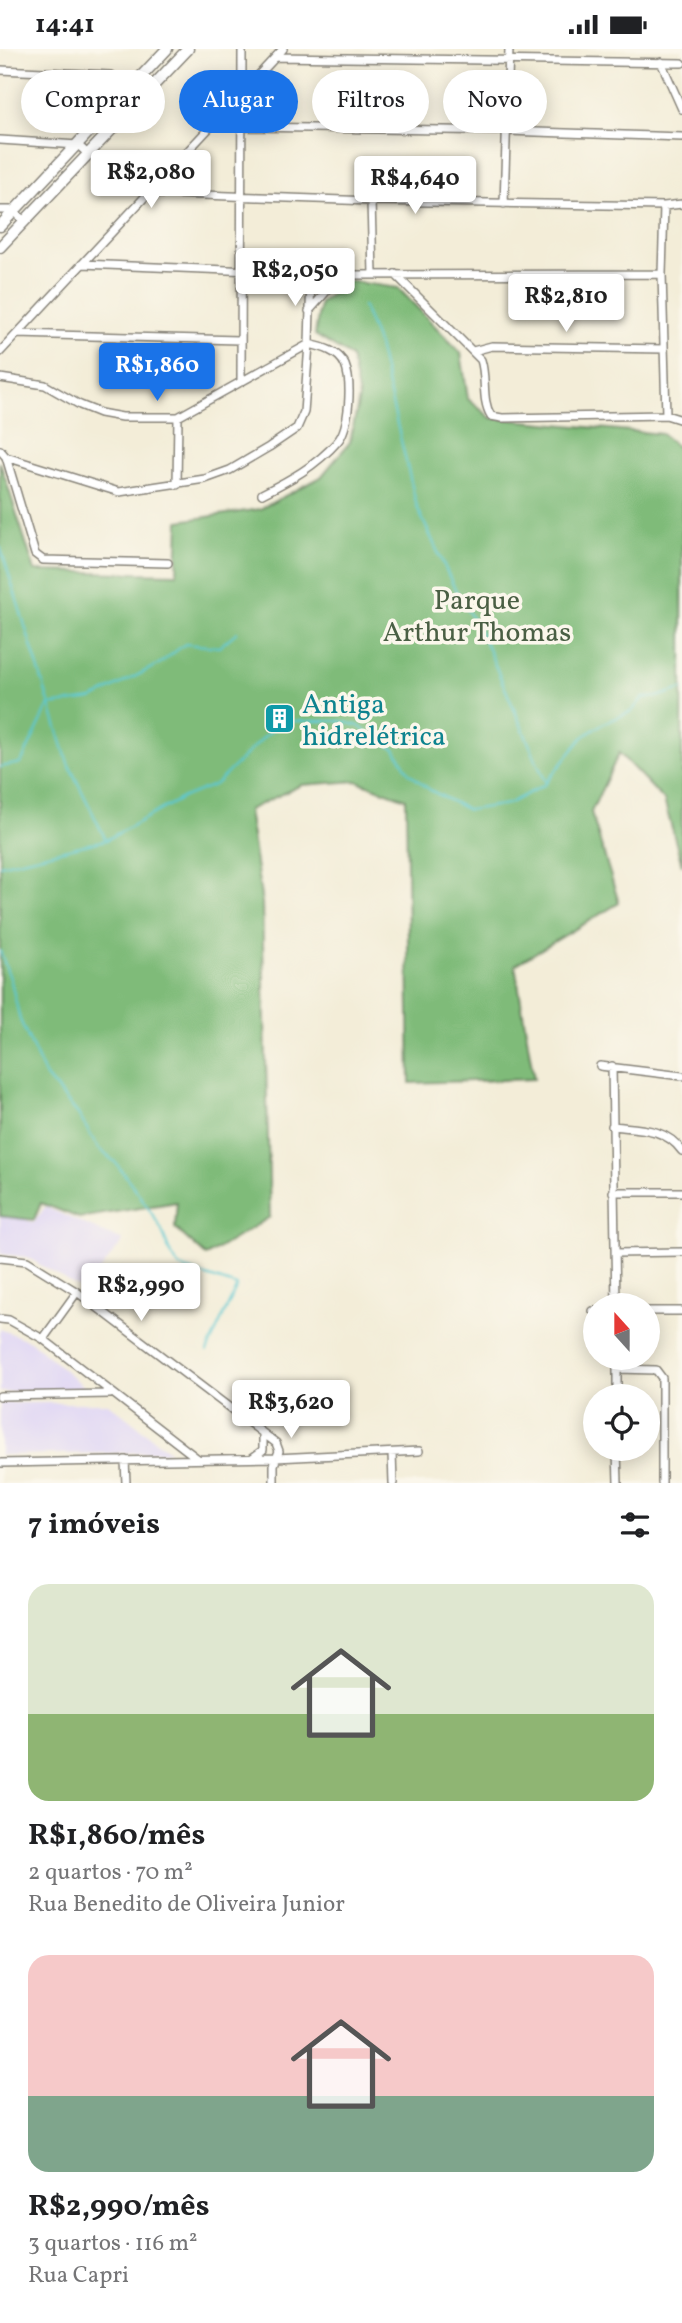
<!DOCTYPE html>
<html lang="pt">
<meta charset="utf-8">
<style>
body{margin:0;font-family:Vollkorn,serif;background:#f6f6f6;color:#202124;height:100vh;display:flex;flex-direction:column;font-size:26px;white-space:nowrap}
*{box-sizing:border-box;margin:0}
p{font-size:23px;color:#757577}
.icon{flex:none;width:38px;height:38px;fill:none;stroke:currentColor;stroke-width:2;stroke-linecap:round;stroke-linejoin:round}
.map{position:relative;height:1434px;overflow:hidden}
.sheet{display:flex;flex-direction:column;background:#fff;flex:1}
.sheet>*{flex:none}
.guide{position:absolute;left:21px;top:21px;width:640px;height:63px;display:flex;gap:14px}
.needle{width:46px;rotate:339deg}
.controls{position:absolute;left:583px;top:1244px;display:grid;gap:14px}
.controls a{display:grid;place-items:center;width:77px;height:77px;border-radius:50%;background:#fff;box-shadow:0 4px 18px #0003;font-size:35px}
.price{position:absolute;translate:-50% -60px;padding:0 16px;border-radius:7px;background:#fff;color:#222;font-size:23px;line-height:46px;filter:drop-shadow(0 2px 4px #0008)}
.price::after{content:'';position:absolute;left:50%;top:42px;width:21px;height:16px;margin-left:-10px;background:inherit;clip-path:polygon(0 0,100% 0,50% 100%)}
.price.current{background:#1a73e8;color:#fff}
ul{padding:0;list-style:none}
li{display:grid;align-content:center;gap:14px;height:371px;padding:0 28px}
li span{display:grid;place-items:center;height:217px;border-radius:21px;color:#555}
li>.icon{margin-inline-start:auto}
span .icon{width:126px;height:126px;fill:#fffc;stroke-width:1}
li b{font-size:30px}
h2{display:flex;justify-content:space-between;align-items:center;height:84px;padding:0 28px;font-size:30px}
.pill{padding:0 24px;border-radius:32px;background:#fff;box-shadow:0 4px 18px #0003;font-size:24px;line-height:63px}
.pill.current{background:#1a73e8;color:#fff}
.status{display:flex;justify-content:space-between;align-items:center;height:49px;padding:0 35px;background:#fff;direction:ltr}
.status svg{height:19px;fill:currentColor}
.map>svg:first-child{display:block}
.built{fill:#dfd5f5}
.forest{fill:#7fbb79;stroke:#4e6c4a;stroke-width:2}
.lines{fill:none;stroke-linecap:round;stroke-linejoin:round}
.stream{stroke:#5bc8d1;stroke-width:2}
.minor-casing{stroke:#88847a;stroke-width:10}
.major-casing{stroke:#88847a;stroke-width:13}
.minor{stroke:#fff;stroke-width:7}
.major{stroke:#fff;stroke-width:10}
.labels{text-anchor:middle;stroke-width:7;stroke-linejoin:round;paint-order:stroke}
.park-label{font-size:28px;fill:#4a5f44;stroke:#fbf7ec}
.culture-label{font-size:28px;fill:#0d838f;stroke:#fbf7ec;text-anchor:start}
</style>
<div class="status"><b>14:41</b><svg viewBox="0 0 49 12"><path d="M0 12V9h3v3zM5 12V6h3v6zM10 12V3h3v9zM15 12V0h3v12zM26 1h20v11H26zM47 4h2v5h-2z"/></svg></div>
<div class="map">
<svg width="682" height="1434" viewBox="0 0 682 1434">
<rect width="100%" height="100%" fill="#fbf7ec"/>
<filter id="ink" filterUnits="userSpaceOnUse"><feTurbulence type="fractalNoise" baseFrequency=".0143" numOctaves="2"/><feDisplacementMap in="SourceGraphic" scale="14" xChannelSelector="R" yChannelSelector="G"/><feConvolveMatrix kernelMatrix="1 2 1 2 8 2 1 2 1" color-interpolation-filters="sRGB"/></filter>
<filter id="wash" filterUnits="userSpaceOnUse"><feTurbulence type="fractalNoise" baseFrequency=".00686" numOctaves="4" result="noise"/><feDisplacementMap in="SourceGraphic" scale="28" xChannelSelector="R" yChannelSelector="G"/><feGaussianBlur stdDeviation="1.57" result="paint"/><feColorMatrix in="noise" values="0 0 0 0 0 0 0 0 0 0 0 0 0 0 0 0 0 1.4 0 .05"/><feComposite in="paint" operator="in"/></filter>
<g filter="url(#wash)">
<rect width="100%" height="100%" fill="#f3edd8"/>
<path class="built" d="M45 1158 123 1192 84 1242 27 1208 0 1205V1162L34 1174Z
M0 1280 30 1292 88 1341 0 1343Z
M0 1354H108L170 1403 0 1406Z"/>
<path class="forest" d="M348 232 398 239 461 304 468 350 491 369 662 385 682 402V816L664 751 619 704 591 763 619 854 515 916 534 1030 410 1034 406 750 357 732 301 736 248 761 262 854 270 1168 206 1207 175 1179 177 1153 79 1169 41 1154 34 1171 0 1167V413L35 522 177 525 179 472 260 460 321 428 350 393 359 349 351 308 315 286 320 254Z"/>
<g class="lines">
<path class="stream" d="M363 257 378 296 417 458 454 538 483 588 546 734
M0 497 68 714 106 791
M0 718 21 714 49 656 92 650 159 615 185 595 219 598 237 583
M0 816 106 791 184 748 216 735 266 686 285 672H341L359 677 375 690 395 700 409 724 430 741 468 761 508 755 544 736 583 688 602 675 632 662 643 649 657 648 682 640
M0 902 11 932 20 971 46 1028 78 1065 99 1100 115 1113 139 1145 161 1179 169 1201 179 1218 237 1237 207 1302"/>
</g>
</g>
<g filter="url(#ink)">
<g class="lines">
<defs>
<path id="minor" d="M276 8 682 14
M661 13 682 60
M0 21 110 26 133 35
M240 78 507 82 682 88
M0 91 78 96 89 106
M148 144 371 152 664 157 682 155
M371 152 373 225
M504 155 509 0
M664 157 662 225 666 366
M0 161H13L24 172
M82 215 347 226 662 225
M395 225 481 311C487 329 481 351 491 367L502 369 666 366 682 371
M309 262 333 235 346 226
M17 285 239 291
M473 302 492 297 664 300
M0 303 283 0
M0 329 45 336 80 356 100 364 122 368H178L309 295
M241 333 242 0
M0 401 6 408 35 505 43 511 168 514
M6 408 119 443 205 430 230 421 269 398 297 379 304 363 309 295 311 224
M177 436 178 368
M262 445C290 431 316 417 337 393 350 379 352 333 345 316 339 302 322 298 309 295
M600 1017 682 1027
M612 1017 616 1256
M612 1077C639 1080 665 1078 682 1102
M613 1143H682
M615 1204 682 1203
M0 1209 27 1212 77 1243 276 1394 279 1402 274 1416V1434
M593 1262H595
M648 1262H682
M0 1270 9 1271 43 1290 198 1410
M43 1290 77 1243
M617 1309V1348
M617 1320 656 1321 662 1329V1434
M0 1347 110 1345
M617 1400 618 1434
M392 1404 393 1434
M252 1409 263 1401V1385
M125 1411 126 1434
M0 1414 276 1409 419 1402"/>
<path id="major" d="M0 177 167 0
M0 198 188 0"/>
</defs>
<use href="#minor" class="minor-casing"/>
<use href="#major" class="major-casing"/>
<use href="#minor" class="minor"/>
<use href="#major" class="major"/>
</g>
</g>
<defs>
<symbol id="building-square" viewBox="-11 -11 22 22"><rect x="-9" y="-9" width="18" height="18" rx="4" fill="#0f9aa8" stroke="#fbf7ec"/><path d="M-4-6H4V6H1V3H-1V6H-4ZM-2.5-4.3h1.7v1.8h-1.7ZM.8-4.3h1.7v1.8H.8ZM-2.5-1h1.7V.8h-1.7ZM.8-1h1.7V.8H.8Z" fill="#fff"/></symbol>
</defs>
<g fill-rule="evenodd">
<use href="#building-square" x="262" y="652" width="35" height="35"/>
</g>
<g class="labels">
<g class="park-label">
<text x="477" y="560">Parque<tspan x="477" dy="32">Arthur Thomas</tspan></text>
</g>
<g class="culture-label">
<text x="302" y="664">Antiga<tspan x="302" dy="32">hidrelétrica</tspan></text>
</g>
</g>
</svg>
<div class="controls">
<a><svg class="needle" viewBox="-14 -14 28 28"><path d="M0-13l5 13h-10z" fill="#e53935"/><path d="M0 13l5-13h-10z" fill="#757577"/></svg></a>
<a><svg class="icon" aria-label="locate" viewBox="0 0 24 24"><circle cx="12" cy="12" r="6"/><path d="M12 2v4M12 18v4M2 12h4M18 12h4"/></svg></a>
</div>
<b class="price" style="left:151px;top:161px">R$2,080</b>
<b class="price" style="left:415px;top:167px">R$4,640</b>
<b class="price" style="left:295px;top:259px">R$2,050</b>
<b class="price" style="left:566px;top:285px">R$2,810</b>
<b class="price current" style="left:157px;top:354px">R$1,860</b>
<b class="price" style="left:141px;top:1274px">R$2,990</b>
<b class="price" style="left:291px;top:1391px">R$3,620</b>
<div class="guide">
<a class="pill">Comprar</a>
<a class="pill current">Alugar</a>
<a class="pill">Filtros</a>
<a class="pill">Novo</a>
</div>
</div>
<section class="sheet">
<h2>7 imóveis<svg class="icon" aria-label="filters" viewBox="0 0 24 24"><path d="M4 7h16M4 17h16"/><circle cx="9" cy="7" r="2"/><circle cx="15" cy="17" r="2"/></svg></h2>
<ul>
<li><span style="background:linear-gradient(#dfe7d0 60%,#8fb573 0)"><svg class="icon" aria-label="home" viewBox="0 0 24 24"><path d="M3 11l9-7 9 7M6 9v11h12V9"/></svg></span><div><b>R$1,860/mês</b><p>2 quartos · 70 m²</p><p>Rua Benedito de Oliveira Junior</p></div></li>
<li><span style="background:linear-gradient(#f6c9c9 65%,#7fa58c 0)"><svg class="icon" aria-label="home" viewBox="0 0 24 24"><path d="M3 11l9-7 9 7M6 9v11h12V9"/></svg></span><div><b>R$2,990/mês</b><p>3 quartos · 116 m²</p><p>Rua Capri</p></div></li>
</ul>
</section>
